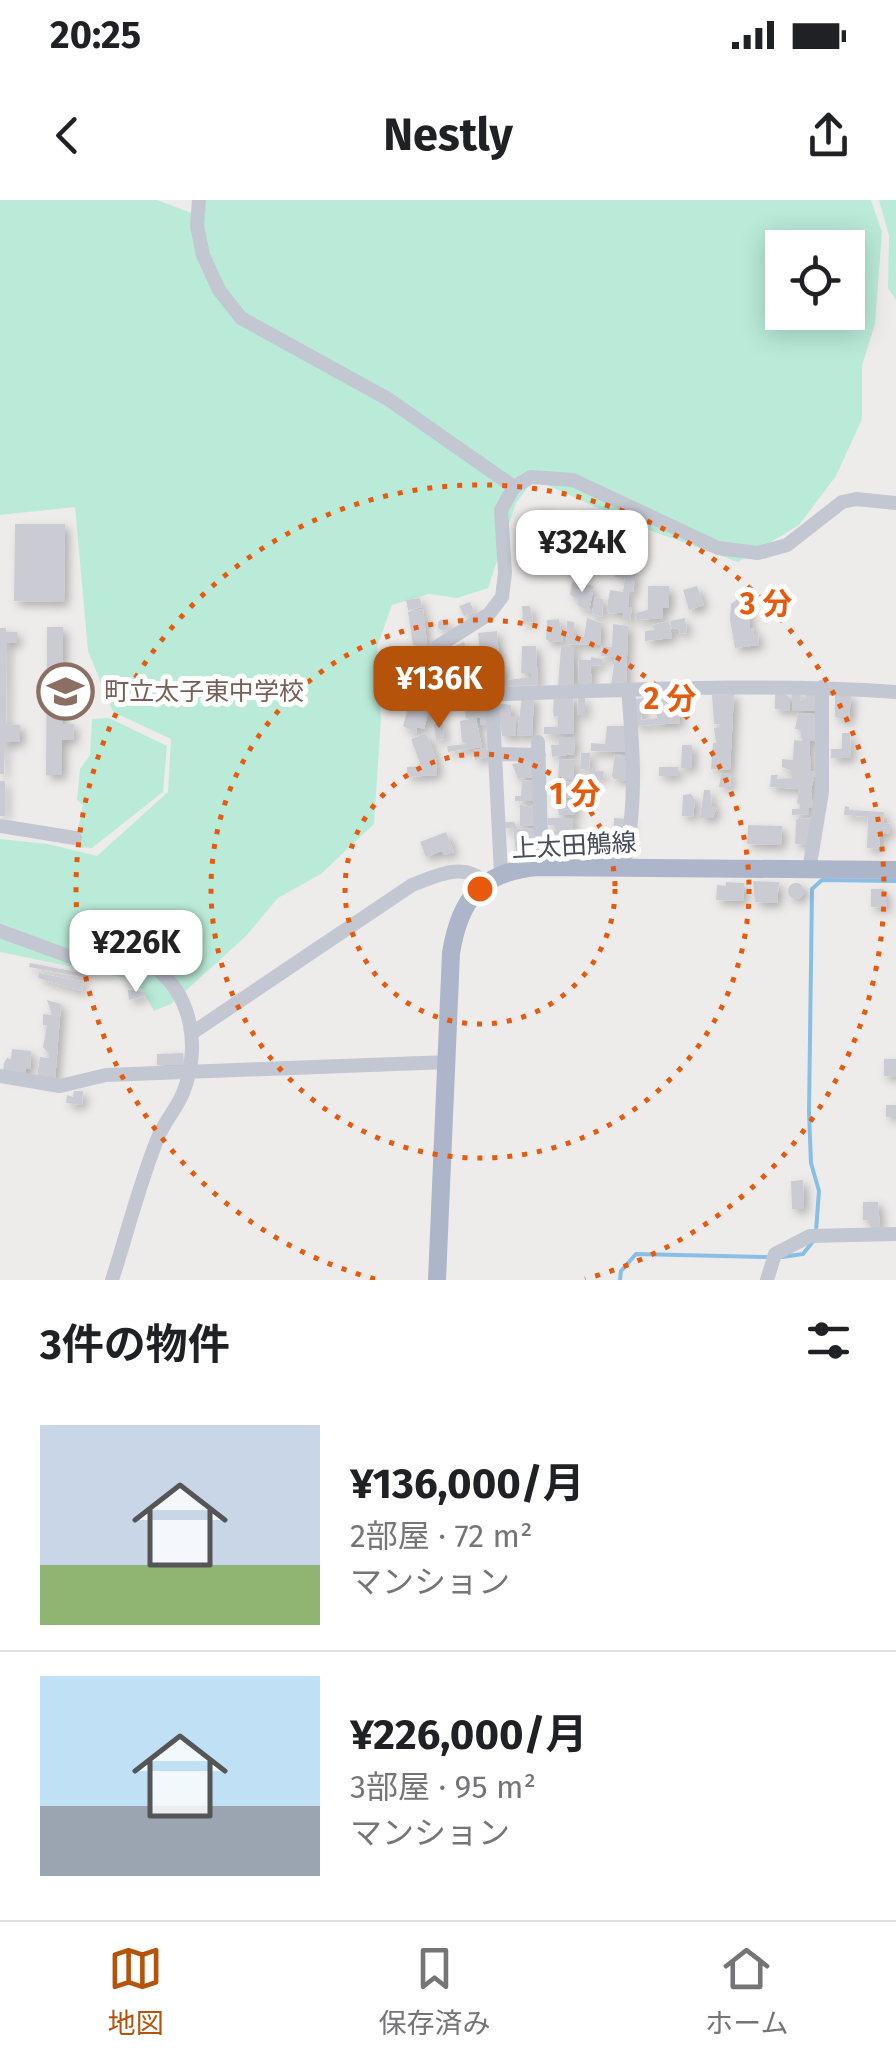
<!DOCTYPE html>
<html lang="ja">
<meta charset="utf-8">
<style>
body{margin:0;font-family:"Fira Sans","Noto Sans JP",sans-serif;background:#f2f2f2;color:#202124;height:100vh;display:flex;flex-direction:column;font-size:38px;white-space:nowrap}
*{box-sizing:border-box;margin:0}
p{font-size:32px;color:#757577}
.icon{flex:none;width:55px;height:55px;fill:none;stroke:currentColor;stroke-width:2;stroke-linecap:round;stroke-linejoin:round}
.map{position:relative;height:1080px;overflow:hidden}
.drawer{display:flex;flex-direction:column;background:#fff;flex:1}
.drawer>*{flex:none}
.fabs{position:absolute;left:765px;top:30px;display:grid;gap:20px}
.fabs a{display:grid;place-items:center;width:100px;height:100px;border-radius:0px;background:#fff;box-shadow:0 5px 25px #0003;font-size:50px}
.price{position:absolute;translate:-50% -85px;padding:0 22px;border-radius:20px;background:#fff;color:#222;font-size:32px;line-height:65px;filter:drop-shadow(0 2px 5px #0008)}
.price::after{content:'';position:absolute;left:50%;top:60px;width:30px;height:22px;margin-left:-15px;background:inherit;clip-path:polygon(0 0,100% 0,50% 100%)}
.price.selected{background:#b45309;color:#fff}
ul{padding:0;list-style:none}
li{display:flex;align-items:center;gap:30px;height:250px;padding:0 40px}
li+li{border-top:2px solid #e0e0e0}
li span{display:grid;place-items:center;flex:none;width:280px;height:200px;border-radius:0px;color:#555}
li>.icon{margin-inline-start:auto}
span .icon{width:120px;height:120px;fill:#fffc;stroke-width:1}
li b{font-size:42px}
h2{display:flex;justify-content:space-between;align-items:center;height:120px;padding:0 40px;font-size:42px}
.status{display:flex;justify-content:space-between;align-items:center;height:70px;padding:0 50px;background:#fff;direction:ltr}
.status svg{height:28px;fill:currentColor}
header{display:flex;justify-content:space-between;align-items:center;height:130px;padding:0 40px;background:#fff;font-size:45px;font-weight:700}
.tab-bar{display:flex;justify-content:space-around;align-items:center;height:140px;border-top:2px solid #e0e0e0;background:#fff;font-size:28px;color:#757577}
.tab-bar a{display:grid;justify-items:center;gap:5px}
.tab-bar .selected{color:#b45309}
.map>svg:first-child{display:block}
.green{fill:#baebd8;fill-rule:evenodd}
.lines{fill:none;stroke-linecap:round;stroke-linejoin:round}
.stream{stroke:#89bfe6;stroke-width:4}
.building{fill:#cbccd3;filter:url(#shadow)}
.minor{stroke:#c2c7d2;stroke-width:14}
.major{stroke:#acb5ca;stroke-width:18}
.ring{fill:none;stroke:#e8590c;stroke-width:5;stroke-dasharray:5 10}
.labels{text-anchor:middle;stroke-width:10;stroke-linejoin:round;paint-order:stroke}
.education-label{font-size:25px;fill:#785e54;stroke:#fff;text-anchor:start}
.street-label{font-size:25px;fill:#454b58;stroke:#fff}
.centre{fill:#e8590c;stroke:#fff;stroke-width:5}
.ring-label{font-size:30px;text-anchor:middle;font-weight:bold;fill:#e8590c;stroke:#fff;stroke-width:10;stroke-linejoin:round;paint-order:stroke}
</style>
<div class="status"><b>20:25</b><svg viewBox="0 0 49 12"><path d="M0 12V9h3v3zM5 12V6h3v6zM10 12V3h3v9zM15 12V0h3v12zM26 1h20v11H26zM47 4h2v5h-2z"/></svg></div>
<header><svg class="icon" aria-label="back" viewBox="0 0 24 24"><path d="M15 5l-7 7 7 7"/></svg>Nestly<svg class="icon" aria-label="share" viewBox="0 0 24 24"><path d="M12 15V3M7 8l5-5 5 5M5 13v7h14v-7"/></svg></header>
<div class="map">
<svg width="896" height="1080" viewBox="0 0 896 1080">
<defs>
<filter id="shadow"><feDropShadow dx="4.5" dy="4.5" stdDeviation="5" flood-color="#0004"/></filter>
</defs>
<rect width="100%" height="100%" fill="#eeeceb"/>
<path class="green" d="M0 0H157L197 15 204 0H871L882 32 875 124 862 166V219L836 276 799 325 738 362 635 325 534 279 516 303 488 388 457 398 429 394 392 405 377 447 381 519 374 624 321 674 278 698 246 736 171 804 154 811 136 780 0 752V639L48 644 97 656 168 592 171 539 113 512 88 451 75 307 0 315ZM782 48H848V112H782Z
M879 0H896V100L888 88 889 36Z
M109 518 167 546 163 592 92 648 80 647 77 633 83 605 77 600 80 569 90 555 92 519Z"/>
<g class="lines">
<path class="stream" d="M816 1031 819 991 811 963 809 913 812 689 822 680 896 681
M782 1057 803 1054 814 1040
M620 1080 621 1071 636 1054 767 1057"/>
</g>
<path class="building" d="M531 311H547L546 331 531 329 528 318Z
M15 324H65L64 402 14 401Z
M602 328 615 329 614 341H621L620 362 601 361 603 340H591V331L602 332Z
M568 332 585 333 587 355 564 354Z
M518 338H531L530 358 519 355Z
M539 340 549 341 546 358 537 355Z
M616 370 636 373 633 392H629L628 407H632L630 420H623L624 412 609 414 607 408 610 390 623 392 625 378 615 377Z
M572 382 594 386 589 411 577 405 578 399 570 395Z
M648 386H669V408H663V418L636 420 635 413 648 410Z
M697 386 704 405 689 410 683 390Z
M747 392 750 428H753L754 434H758L759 445 735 448 730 420 731 404Z
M595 397 603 399 602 417 592 413Z
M420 398 422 407 408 410 406 400Z
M470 402 474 412 464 416 459 406Z
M522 406H530L533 422 523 423Z
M423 409 427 443 425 448 418 449V445H413L408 412Z
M587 418 601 423 600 445 566 444 567 421 574 422V436L584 437Z
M685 418 687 433 680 434 678 428 672 429 670 421Z
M559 419 563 441 550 442 546 439 547 420Z
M437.5 425a5.5 5.5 0 1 1 11 0a5.5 5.5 0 1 1-11 0Z
M669 421 672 438 645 441V431L654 430 653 425Z
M613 424 628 426 626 486H611L615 457 601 456 602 446 612 447Z
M47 427H63L62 524H74L73 540H62V575H46Z
M0 428H6V432H17V443H7L6 524 20 525V542H5L4 574H0Z
M497 431 499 459 481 462 478 433Z
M464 442 472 463 462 466 455 446Z
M522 446H536L538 485 508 486V480L531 477V473H521Z
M561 447H574V485H558Z
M452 457 462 490 445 492 441 471 433 474 429 466Z
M591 457 602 459V465L590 466 592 481 589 486 578 485 579 460H591Z
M503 463 504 486H493V476L483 474 482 464Z
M475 471 477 487H469L466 473Z
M792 492H802L800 501 806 498V492H818V511H792Z
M784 493 790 498V511L775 509V494Z
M734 494 730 570 711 569 713 543H716L714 528 727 525 714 524 712 495Z
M835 494 851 495 849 521 835 517Z
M573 495 574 534H544V527H558V516L554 517 553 511 554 496Z
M679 495 680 523 636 526 634 499 644 498 641 520 657 518 656 496Z
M488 496V505H484V508H489V525L480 524V518H466L464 501Z
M522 497H534L532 536 517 535Z
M578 498H585V515H577Z
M410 501 430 506 424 529 417 527 416 533 403 526Z
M498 503 511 505V516H515L516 536H502Z
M798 513 814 514 817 541H809L811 571 815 572 811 591 813 608H809V614L792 615V609H800V605L797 603 799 589 770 587 771 575H778L777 579 793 578V572L782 567V559L793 560 794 540 802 541 800 530 795 529Z
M476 518 482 547 448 552 447 546 466 544 462 542 460 521Z
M443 522 444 539 436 540 434 524Z
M607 526H625L629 552 591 551V543L605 544Z
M426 533 436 558 437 575 407 577V567L421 566 411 539Z
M842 533H850L851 558H831V549H842Z
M559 537H575L574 554 552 557 551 545H559Z
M682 545H692V568H681Z
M486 548 491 556 475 560 474 550Z
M581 553H590L589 570 580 569Z
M615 555 631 557 629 581 614 579 612 576Z
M559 559 574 560 573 580 558 579Z
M519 560 533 562 534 577 518 579 512 564 519 563Z
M659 567H678V576H659Z
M589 570 604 571 603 578 588 577Z
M721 573H731L730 587H719Z
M535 580 538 601H515V596H521L522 581Z
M0 581H5V616H0Z
M560 581 575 582V598L555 597Z
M704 590H710L712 606H717L713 618H700Z
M691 594 695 600 693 617 682 616 683 595Z
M556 600H575V615H559Z
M520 605 534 607 536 626H520Z
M845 606 849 607V610L884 612 883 623 890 624 889 634H882L881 627 879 649 867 648 868 617 844 615Z
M548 618H573V634H550V631H557V626L548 625Z
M614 618 630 619 625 643H613Z
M799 618 811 619 809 645 795 644 796 620Z
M503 622H514L518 629 539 628 536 653H516L513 628H503Z
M748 625 782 626 781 645 747 644Z
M446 632 454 652 444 655 442 651 426 657 420 642Z
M557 636H573L572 653 556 652Z
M592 640 622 645V654L591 653Z
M753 681 779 682 777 703 755 702Z
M726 682 744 683 743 701 716 700 717 685 726 686Z
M788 691a8 8 0 1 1 16 0a8 8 0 1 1-16 0Z
M871 689H884L887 708 871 707Z
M30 763 87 774V778L29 767Z
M39 773 84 782 82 791 38 778Z
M128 790 146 792V796L129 800Z
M47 800 61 804 55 881 37 878 40 857 49 858V854L43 847 47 825H43V814L52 815Z
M12 849 31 851 30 869H26L25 877 3 873 4 863 7 858 11 859Z
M183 853 184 865H157V854Z
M884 859H896V877L884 876Z
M74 891H83L82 905 66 903 67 895 73 897Z
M886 905H896V917H886Z
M803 980 804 1009H792L791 981Z
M863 1002H878L880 1028H871V1021L863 1020Z"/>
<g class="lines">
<path class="minor" d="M199 0 197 26 203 55 219 90 241 118 388 199 514 287
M896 303 856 299 842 302 787 345 758 353 718 348 573 280 531 277 514 287 501 310 505 373 502 397 489 414 432 450 424 473 432 496C587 493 741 481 896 492
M492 495 501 674
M538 542 542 667
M494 554 539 555
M0 626 75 638
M623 666C638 608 633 548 628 489
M809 670 822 592V487
M0 731 93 765 154 767C194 796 200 850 183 893 176 910 163 923 157 940 139 985 127 1034 112 1080
M192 833 412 685C436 676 464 661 485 683
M0 876 60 886 106 875 448 862
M767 1080 775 1054 810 1036 896 1034"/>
<path class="major" d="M437 1080 451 753C460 698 482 671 539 667L896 670"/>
</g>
<g class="ring">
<circle cx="480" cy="689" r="135"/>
<circle cx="480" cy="689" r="269"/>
<path d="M375 1079A404 404 0 1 1 585 1079"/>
</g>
<defs>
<symbol id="school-ring" viewBox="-11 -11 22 22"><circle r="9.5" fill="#fff" stroke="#8d6e63" stroke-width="1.5"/><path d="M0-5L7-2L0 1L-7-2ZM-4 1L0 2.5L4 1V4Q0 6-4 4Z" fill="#8d6e63"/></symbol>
</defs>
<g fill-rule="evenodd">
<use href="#school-ring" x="34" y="460" width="63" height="63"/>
</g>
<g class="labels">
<g class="education-label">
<text x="104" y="500">町立太子東中学校</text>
</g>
<g class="street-label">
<text transform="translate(574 645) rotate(-3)" y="9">上太田鵤線</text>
</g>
</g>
<circle cx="480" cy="689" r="15" class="centre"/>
<g class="ring-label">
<text x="766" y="414">3 分</text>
<text x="670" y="509">2 分</text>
<text x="575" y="604">1 分</text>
</g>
</svg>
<div class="fabs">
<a><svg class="icon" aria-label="locate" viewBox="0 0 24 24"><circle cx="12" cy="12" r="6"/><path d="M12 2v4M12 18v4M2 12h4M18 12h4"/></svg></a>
</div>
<b class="price" style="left:582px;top:395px">¥324K</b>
<b class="price selected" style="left:439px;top:531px">¥136K</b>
<b class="price" style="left:136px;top:795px">¥226K</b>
</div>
<section class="drawer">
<h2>3件の物件<svg class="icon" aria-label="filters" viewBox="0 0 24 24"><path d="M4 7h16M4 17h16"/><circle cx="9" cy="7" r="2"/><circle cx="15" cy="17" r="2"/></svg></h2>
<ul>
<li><span style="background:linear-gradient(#c9d6e8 70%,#8fb573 0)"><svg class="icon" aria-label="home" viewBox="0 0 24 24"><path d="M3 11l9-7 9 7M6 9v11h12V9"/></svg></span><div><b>¥136,000/月</b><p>2部屋 · 72 m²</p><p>マンション</p></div></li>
<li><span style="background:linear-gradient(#bfe0f5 65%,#9aa5b1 0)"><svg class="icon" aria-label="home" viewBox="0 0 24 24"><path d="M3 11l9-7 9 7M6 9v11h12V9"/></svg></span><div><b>¥226,000/月</b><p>3部屋 · 95 m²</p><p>マンション</p></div></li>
</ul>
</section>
<nav class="tab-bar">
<a class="selected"><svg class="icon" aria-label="map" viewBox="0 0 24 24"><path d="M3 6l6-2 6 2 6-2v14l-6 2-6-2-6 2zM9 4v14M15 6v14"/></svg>地図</a>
<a><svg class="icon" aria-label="saved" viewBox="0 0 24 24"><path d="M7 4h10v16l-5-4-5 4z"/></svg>保存済み</a>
<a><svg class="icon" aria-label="home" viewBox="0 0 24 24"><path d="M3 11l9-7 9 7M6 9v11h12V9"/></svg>ホーム</a>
</nav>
